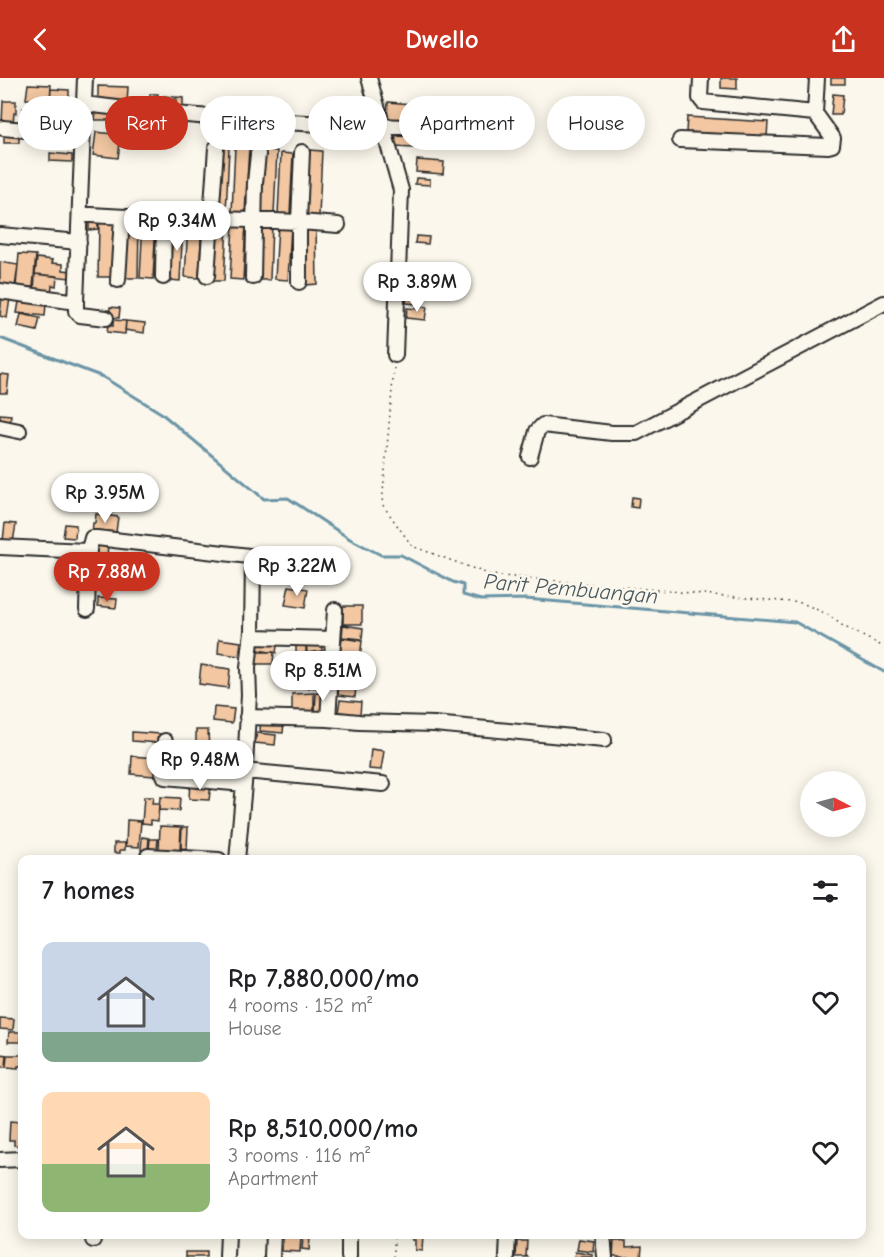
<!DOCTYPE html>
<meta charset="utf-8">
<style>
body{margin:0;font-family:"Comic Neue",sans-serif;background:#f6f6f6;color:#202124;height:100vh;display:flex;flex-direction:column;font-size:22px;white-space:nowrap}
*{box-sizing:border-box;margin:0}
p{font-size:20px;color:#757577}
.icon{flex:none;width:33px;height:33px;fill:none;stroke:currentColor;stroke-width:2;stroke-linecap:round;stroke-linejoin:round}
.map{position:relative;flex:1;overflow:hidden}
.details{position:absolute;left:18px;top:777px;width:848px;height:384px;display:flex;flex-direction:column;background:#fff;border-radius:12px;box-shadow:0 3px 15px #0003}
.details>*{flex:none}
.guide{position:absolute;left:18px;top:18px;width:849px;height:54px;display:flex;gap:12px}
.needle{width:39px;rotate:96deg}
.controls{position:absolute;left:800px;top:693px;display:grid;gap:12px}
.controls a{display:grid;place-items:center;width:66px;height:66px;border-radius:50%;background:#fff;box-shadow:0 3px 15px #0003;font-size:30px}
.price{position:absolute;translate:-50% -51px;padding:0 14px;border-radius:21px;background:#fff;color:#222;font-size:20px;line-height:39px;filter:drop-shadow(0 2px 3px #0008)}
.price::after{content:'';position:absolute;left:50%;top:36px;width:18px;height:14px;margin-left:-9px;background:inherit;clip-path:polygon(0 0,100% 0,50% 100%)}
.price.current{background:#c8321e;color:#fff}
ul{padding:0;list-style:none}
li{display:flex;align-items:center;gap:18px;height:150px;padding:0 24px}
li span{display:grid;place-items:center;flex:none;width:168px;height:120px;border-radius:12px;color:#555}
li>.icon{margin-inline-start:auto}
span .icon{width:72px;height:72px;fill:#fffc;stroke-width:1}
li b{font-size:26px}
h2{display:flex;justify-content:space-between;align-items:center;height:72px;padding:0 24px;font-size:26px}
.tag{padding:0 21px;border-radius:27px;background:#fff;box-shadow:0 3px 15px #0003;font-size:21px;line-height:54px}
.tag.current{background:#c8321e;color:#fff}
header{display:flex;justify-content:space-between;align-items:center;height:78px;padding:0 24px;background:#c8321e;color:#fff;font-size:27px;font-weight:600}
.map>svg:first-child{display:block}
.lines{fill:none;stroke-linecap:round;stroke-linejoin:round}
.stream{stroke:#6b94a6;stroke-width:3}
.building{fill:#f2c7a2;stroke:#2b2b2b;stroke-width:1.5}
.minor-casing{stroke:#2b2b2b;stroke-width:18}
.path{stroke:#2b2b2b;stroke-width:1.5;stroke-dasharray:1.5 4.5;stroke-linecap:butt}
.minor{stroke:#fbf7ec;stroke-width:14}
.labels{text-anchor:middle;stroke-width:5;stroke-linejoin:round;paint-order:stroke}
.water-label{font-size:22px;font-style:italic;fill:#46575e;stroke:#fbf7ec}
</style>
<header><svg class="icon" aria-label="back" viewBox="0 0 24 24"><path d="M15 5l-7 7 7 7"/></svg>Dwello<svg class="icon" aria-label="share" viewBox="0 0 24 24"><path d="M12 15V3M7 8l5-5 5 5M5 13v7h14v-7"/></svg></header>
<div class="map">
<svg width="884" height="1179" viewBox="0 0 884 1179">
<rect width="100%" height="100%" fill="#fbf7ec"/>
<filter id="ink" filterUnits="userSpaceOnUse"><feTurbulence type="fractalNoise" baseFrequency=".0167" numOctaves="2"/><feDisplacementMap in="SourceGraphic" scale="12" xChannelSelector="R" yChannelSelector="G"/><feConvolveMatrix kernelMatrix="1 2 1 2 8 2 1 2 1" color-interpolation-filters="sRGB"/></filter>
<g filter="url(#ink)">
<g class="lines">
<path class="stream" d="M0 260 103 299 161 335 264 421 288 420 350 461 381 477H401L453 504 463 507V517L481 522 526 521 795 544 884 594"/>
</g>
<path class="building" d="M721 0H737V11L721 10Z
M831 0H845V6H831Z
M28 6 51 7 50 23 26 21Z
M98 8 128 9 127 26 98 25Z
M51 11 69 12V20L65 19 64 24 50 23Z
M150 16H158L156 33 144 32 145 20 150 21Z
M833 16 843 17 841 37H831Z
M163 18 174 19 173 34 162 33Z
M176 19 183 20V32H176Z
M3 23H16V35H14L13 45H2Z
M388 24 412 26 410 44 387 42Z
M414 25 419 26 418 31 422 32 420 44 411 46Z
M427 28 438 29 437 43 426 42Z
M23 30 35 31 33 50 21 48Z
M96 31H118V42H95Z
M54 34H63L62 46H53Z
M133 39 148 40 147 54 132 53Z
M687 39 768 44 767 59 686 54Z
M96 54 121 57 118 80 93 77Z
M4 55H19V65H4Z
M396 58 414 59 413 70 395 69Z
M220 69 229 70 226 136 217 135Z
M235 69 249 70 245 135 232 134Z
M265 72 277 73 274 136 261 135Z
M309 72 322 73 319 138 306 137Z
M50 75 72 77V84L50 83Z
M281 75 293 76 290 136H278Z
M417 82 444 84 443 96 416 94Z
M416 100 430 101V107L415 106Z
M143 143 156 144 153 201 140 200Z
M89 144H98V151L89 152Z
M99 145H115L114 199H98Z
M125 145H139L138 200H125Z
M188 145H202L199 200 185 199Z
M173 146H183L180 203 170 202Z
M233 146H246L243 202 230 201Z
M261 146H272L270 202H259Z
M215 147H227L224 203H213Z
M278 147 291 148 288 202 275 201Z
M304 149H316L317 206 305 207Z
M416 158 429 159 428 166 415 165Z
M19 176 36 177 33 209 16 208Z
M37 180 53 182 52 185 63 186V192L71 193 70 200 35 196Z
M0 184 18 187 15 209 0 207Z
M35 196 57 198 56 208 52 207 51 216 34 214Z
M408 211 417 212 416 226 406 225Z
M2 218 10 220 7 240 0 238Z
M20 218 46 226 45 238 17 235Z
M419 228 427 229 425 242 406 240 407 230 419 231Z
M110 229 120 230 119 240 109 239Z
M21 236 40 240 37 253 18 249Z
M113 242 126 243 125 256 107 254 108 247 113 248Z
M126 243 145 245 144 255 125 252Z
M0 296 9 297 7 315H0Z
M0 336 11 337 10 348 0 347Z
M632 419 639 420 638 430 631 429Z
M96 436 118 439 116 454 104 453 103 456 92 455 93 445H95Z
M5 445 16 446 13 464 3 463Z
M65 446 76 447 75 460 63 459Z
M97 462 108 463 107 483H96Z
M289 508 308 511 305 530 285 527Z
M98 520 117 521 116 530 98 528Z
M343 528H362V546H343Z
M343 547 363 550 362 561 342 559Z
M260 558 278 561 276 575 258 572Z
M342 560 362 563 360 580 340 578Z
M219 561 241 564 239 578 218 575Z
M296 561 306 563V576L296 577Z
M321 562 322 573 307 575 306 563Z
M256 574H274L273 586H255Z
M304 578H334V590H304Z
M339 579 363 583 361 593 338 590Z
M201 587 230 591 228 610 199 606Z
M299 593 311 595 309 610 298 609Z
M312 594 330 596 328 611 311 609Z
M337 594H360V606H337Z
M339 606 356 608 355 619 338 617Z
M314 615V634H292V616Z
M316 615 331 616 330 634 315 633Z
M340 622 361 624 360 637 338 634Z
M214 629 234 631 232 645 213 643Z
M261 640 284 643 283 655 260 653Z
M196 652H208L209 672H196Z
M132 654 161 656 160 665 132 663Z
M257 655 276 657 275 667 255 665Z
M371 671 384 673 381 692 369 691Z
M132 678 155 680 154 698 131 696Z
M190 703 211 705 209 722 189 721Z
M144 719H153L152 726H159L158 743 151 742V746L142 745Z
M160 719 180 720 179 733 159 732Z
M127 742 141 743 139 769 126 768Z
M160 748 181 749 180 774 159 773Z
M182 749H188L187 771 181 770Z
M142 759 149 760 148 772H141Z
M150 761H158L157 772 149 771Z
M114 765H125V772H120V775H114Z
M0 940 14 941 13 952 0 951Z
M9 954H21V964H8Z
M0 976 7 977 6 989H0Z
M7 977H22V988H18V990L6 989Z
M10 1043 22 1044V1068L14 1067V1062H9Z
M412 1156H423L422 1173 415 1172V1162H412Z
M283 1158 301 1159 300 1174 282 1173Z
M303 1159 310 1160 309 1172 302 1171Z
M579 1161 594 1163 593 1174 577 1172Z
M517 1163H527L526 1178 529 1179H516Z
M614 1163H626V1169L642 1168 641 1179H619V1178H613Z
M186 1174H206V1179H186Z
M575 1174 593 1177V1179H574Z"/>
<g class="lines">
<defs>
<path id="minor" d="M369 0 401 112 395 277
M701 0 700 20 703 24 815 35 817 0
M83 26C106 28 129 32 152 34 248 43 345 48 442 50
M42 27 82 30
M3 50 82 57
M680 62 828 68 832 67 833 60 815 35
M80 136C166 144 252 138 338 147
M0 157 79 164
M207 198 216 70
M163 199 164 141
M253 199 255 105 258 76
M118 202 122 140
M299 204V143L302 74
M0 213 76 224V233L80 237 106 240
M76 224 85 0
M0 349 19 353
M530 379 537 353 543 347 612 355H636L884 225
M0 469 86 473 89 471 92 460H97L249 478 252 480 253 484 252 553 248 590 249 617 244 706 237 782
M87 531 89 471
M252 559 333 561
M247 639 328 641 359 644 434 646 604 662
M328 641 335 532
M165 663 162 692 165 699 244 706
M245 693 383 706
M148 778 219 782
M0 1082 22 1081
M603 1156 605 1179
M93 1162V1156
M227 1179 228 1156
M272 1179 273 1156
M349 1179V1156
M507 1179 508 1156"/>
</defs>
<use href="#minor" class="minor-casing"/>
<path class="path" d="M394 290 382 426 412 468 491 497 802 525 827 536 843 548 884 569
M394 1179V1156"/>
<use href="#minor" class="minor"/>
</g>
</g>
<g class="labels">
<g class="water-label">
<text transform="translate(571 510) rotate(5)" y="8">Parit Pembuangan</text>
</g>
</g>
</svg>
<div class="controls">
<a><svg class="needle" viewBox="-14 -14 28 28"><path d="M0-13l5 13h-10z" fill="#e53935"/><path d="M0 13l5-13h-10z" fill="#757577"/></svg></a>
</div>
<b class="price" style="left:177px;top:174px">Rp 9.34M</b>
<b class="price" style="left:417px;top:235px">Rp 3.89M</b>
<b class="price" style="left:105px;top:446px">Rp 3.95M</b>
<b class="price" style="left:297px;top:519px">Rp 3.22M</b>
<b class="price current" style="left:107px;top:525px">Rp 7.88M</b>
<b class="price" style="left:323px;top:624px">Rp 8.51M</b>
<b class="price" style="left:200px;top:713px">Rp 9.48M</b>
<div class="guide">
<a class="tag">Buy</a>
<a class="tag current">Rent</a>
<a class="tag">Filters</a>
<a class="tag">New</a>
<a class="tag">Apartment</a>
<a class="tag">House</a>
</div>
<section class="details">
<h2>7 homes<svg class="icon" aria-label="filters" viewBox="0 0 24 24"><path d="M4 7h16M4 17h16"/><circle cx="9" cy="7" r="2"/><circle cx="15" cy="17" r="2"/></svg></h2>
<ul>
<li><span style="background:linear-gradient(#c9d6e8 75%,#7fa58c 0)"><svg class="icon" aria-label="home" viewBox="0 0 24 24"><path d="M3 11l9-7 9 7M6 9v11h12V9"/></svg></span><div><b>Rp 7,880,000/mo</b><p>4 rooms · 152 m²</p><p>House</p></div><svg class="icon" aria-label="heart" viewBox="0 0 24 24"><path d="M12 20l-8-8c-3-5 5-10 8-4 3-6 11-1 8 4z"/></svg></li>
<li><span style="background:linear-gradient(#ffd9b3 60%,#8fb573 0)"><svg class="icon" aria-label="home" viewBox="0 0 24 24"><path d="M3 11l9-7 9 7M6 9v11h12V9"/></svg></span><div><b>Rp 8,510,000/mo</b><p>3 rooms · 116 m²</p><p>Apartment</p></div><svg class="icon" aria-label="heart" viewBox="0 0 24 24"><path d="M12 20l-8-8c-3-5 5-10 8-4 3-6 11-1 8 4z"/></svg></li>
</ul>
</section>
</div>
